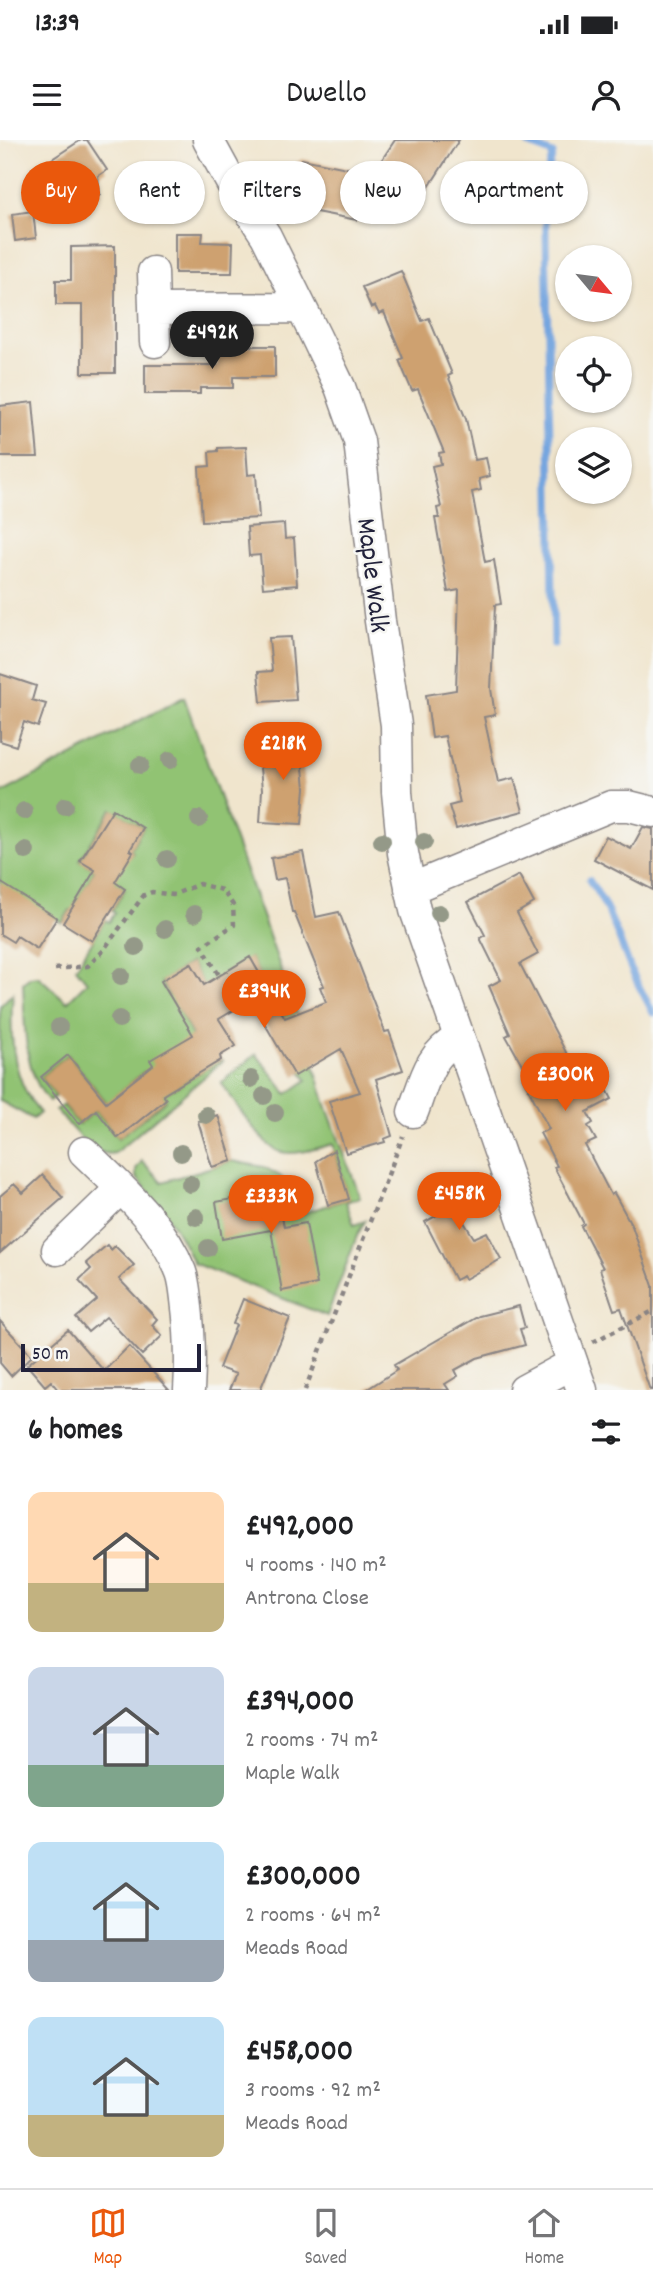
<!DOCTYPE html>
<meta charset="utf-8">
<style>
body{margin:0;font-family:Dekko,sans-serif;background:#f2f2f2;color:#202124;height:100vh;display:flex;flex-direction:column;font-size:26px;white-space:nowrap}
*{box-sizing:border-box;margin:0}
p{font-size:23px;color:#757577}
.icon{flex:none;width:38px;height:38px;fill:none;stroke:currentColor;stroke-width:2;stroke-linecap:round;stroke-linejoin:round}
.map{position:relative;height:1250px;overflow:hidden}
.sheet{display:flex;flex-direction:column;background:#fff;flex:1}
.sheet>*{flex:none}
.hud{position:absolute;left:21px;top:21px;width:612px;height:63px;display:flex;gap:14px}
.needle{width:46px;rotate:119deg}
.controls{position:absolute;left:555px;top:105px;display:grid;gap:14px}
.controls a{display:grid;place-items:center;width:77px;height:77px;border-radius:50%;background:#fff;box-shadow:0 2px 5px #0004;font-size:35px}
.scale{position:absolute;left:21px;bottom:18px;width:180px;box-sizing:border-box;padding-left:7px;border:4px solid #22223b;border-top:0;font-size:19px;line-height:24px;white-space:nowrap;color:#22223b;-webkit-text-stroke:5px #f6f6f2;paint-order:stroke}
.price{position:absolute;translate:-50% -60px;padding:0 16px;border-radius:24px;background:#ea580c;color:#fff;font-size:23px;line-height:46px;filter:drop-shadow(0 2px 4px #0008)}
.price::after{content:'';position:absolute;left:50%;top:42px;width:21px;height:16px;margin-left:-10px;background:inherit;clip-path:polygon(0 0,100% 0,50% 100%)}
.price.selected{background:#222;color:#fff}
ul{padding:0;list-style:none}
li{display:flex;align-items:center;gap:21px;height:175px;padding:0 28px}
li span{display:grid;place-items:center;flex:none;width:196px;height:140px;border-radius:14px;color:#555}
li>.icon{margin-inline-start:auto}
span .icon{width:84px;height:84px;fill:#fffc;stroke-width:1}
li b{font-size:30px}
h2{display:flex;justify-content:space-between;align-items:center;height:84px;padding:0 28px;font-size:30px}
.pill{padding:0 24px;border-radius:32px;background:#fff;box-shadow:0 2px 5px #0004;font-size:24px;line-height:63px}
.pill.selected{background:#ea580c;color:#fff}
.status{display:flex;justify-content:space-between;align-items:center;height:49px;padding:0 35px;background:#fff;direction:ltr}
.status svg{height:19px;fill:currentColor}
header{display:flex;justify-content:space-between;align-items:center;height:91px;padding:0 28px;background:#fff;font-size:32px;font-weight:600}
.dock{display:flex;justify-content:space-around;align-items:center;height:98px;border-top:2px solid #e0e0e0;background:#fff;font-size:19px;color:#757577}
.dock a{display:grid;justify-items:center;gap:4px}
.dock .selected{color:#ea580c}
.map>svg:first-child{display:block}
.green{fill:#91c373;stroke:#5a7257;stroke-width:2}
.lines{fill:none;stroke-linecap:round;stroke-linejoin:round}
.stream{stroke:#75a5df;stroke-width:7}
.building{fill:#cea170}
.minor-casing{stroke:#898484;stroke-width:33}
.path{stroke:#898484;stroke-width:4.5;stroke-dasharray:5 5;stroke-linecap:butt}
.minor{stroke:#fff;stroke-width:30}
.tree{fill:#949988}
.labels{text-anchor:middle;stroke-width:5;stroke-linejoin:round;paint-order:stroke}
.street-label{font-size:28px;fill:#22223b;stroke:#f6f6f2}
</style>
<div class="status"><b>13:39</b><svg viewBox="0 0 49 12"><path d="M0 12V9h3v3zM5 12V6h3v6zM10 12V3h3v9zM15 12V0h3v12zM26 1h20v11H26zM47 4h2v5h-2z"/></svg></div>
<header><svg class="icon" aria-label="menu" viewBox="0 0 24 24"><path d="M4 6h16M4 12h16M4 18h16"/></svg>Dwello<svg class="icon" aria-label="person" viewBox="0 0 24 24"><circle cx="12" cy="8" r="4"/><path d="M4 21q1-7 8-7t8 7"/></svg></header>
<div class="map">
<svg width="653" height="1250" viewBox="0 0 653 1250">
<rect width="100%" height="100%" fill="#f6f6f2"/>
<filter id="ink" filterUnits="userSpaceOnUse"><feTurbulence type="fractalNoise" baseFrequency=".0143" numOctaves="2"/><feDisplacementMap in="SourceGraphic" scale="14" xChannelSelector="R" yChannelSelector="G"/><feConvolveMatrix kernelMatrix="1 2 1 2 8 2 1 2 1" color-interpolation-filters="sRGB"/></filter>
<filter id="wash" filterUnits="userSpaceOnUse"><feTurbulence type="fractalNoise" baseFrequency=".00686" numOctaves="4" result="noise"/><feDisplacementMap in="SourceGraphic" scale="28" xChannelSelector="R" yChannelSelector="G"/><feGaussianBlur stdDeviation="1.57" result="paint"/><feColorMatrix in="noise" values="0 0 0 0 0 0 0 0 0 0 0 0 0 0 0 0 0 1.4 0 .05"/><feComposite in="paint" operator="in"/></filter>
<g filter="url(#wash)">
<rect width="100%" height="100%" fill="#f0e5cd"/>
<path class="green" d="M184 557 310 911 325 962 360 1057 346 1062 354 1085 365 1081 357 1096 327 1176 193 1123C177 1087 162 1067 136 1037V1029L142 1021 162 1042 232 1021 264 1027 280 1036 292 1048 300 1074 348 1059 333 1004C319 1008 292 1017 278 1011 262 1005 232 958 221 943L256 914 287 954 307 940 282 904 295 896 250 818 204 846 191 823 161 842 169 856 171 855 193 897 169 951 221 920 223 921 115 1013C92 1019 71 986 56 970L63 965 79 984 96 970 118 998 166 960 144 932 107 963 68 915 41 937 56 956 49 961C22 931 25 881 23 843L30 837 38 836 67 862 87 842 76 828 105 780 109 782 115 773 112 771 125 749 111 740 133 712 130 710 143 688 112 669 80 720 95 730 72 770H70L62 783 47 772 0 754V654Z
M13 853C9 894 12 941 40 973L33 979 0 961V866Z"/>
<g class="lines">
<path class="stream" d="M526 0 528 4 553 14 545 42 554 505
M589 740C611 771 617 795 631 829 637 844 646 858 653 873"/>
</g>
<g id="blocks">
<path class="building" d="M81 0H87L107 30 98 36 100 55 51 61 49 41 65 39 52 19Z
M395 0H459L425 53 379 24Z
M302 19 367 32 357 80 311 71 284 31Z
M33 71 36 98 15 101 12 74Z
M175 93H203L202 102 233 103 232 133H175Z
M115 106V233H82V165H56V140H71V107Z
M401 131 422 181 429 178 452 234 448 236 466 279 475 320 486 318 490 336 479 339 481 350 472 352 485 422 494 420 501 464 495 465 491 549 495 575 484 577 498 642 514 638 523 671 456 689 449 666 460 663 445 596 432 598 426 555 456 550 459 450 448 452 435 378H439L437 368 441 367 432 326 441 324 439 313 444 312 418 249 412 251 399 220 403 218 384 172 379 174 375 166 371 168 362 147Z
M217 206H275V237H233V248H200V254H145V225H217Z
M33 262 38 317H0V266Z
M246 307 248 335 256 334 259 378 202 381 199 327 210 326 209 312 218 311V308Z
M284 384 285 399 294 398 297 445 263 448 260 415 249 416 247 387Z
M291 497 296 560 261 562 258 532 272 531 269 498Z
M0 534 36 546 32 560 46 564 38 587 24 582 16 606 0 601Z
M300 597 305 648 302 684 260 682 262 650 260 627 267 626 265 600Z
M113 669 143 688 130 710 133 712 115 742 125 749 92 801 63 783 95 730 80 721Z
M643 687 653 689V750L594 719 606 696 631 709Z
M303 712 316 777 339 772 385 892 389 891 403 930 376 939 392 996 384 999 385 1002 346 1013 329 961 360 952 341 909 295 936 251 860 219 879 236 906 220 916 221 920 163 955 166 959 118 998 96 970 79 984 41 937 68 915 106 962 153 925 150 920 193 895 161 841 191 823 204 845 250 817 285 878 326 862 320 847 324 846 294 772H292L285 738 275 740 271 718Z
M519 735 534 763 517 773 538 814 520 824 585 949 602 940 612 959 587 972 593 983 588 986 596 1000 585 1005 611 1055 614 1053 632 1086 653 1146V1250H650L621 1168 614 1170 600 1129 603 1128 581 1086 584 1084 554 1027 557 1026 540 993 549 989 523 938 528 935 506 896 510 894 489 846 501 840 480 798 485 795 468 762Z
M0 742 57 778 37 809 17 796 13 802 0 794Z
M218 975 232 1021 212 1027 198 981Z
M334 1010 349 1059 328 1065 316 1021Z
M463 1034 476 1054 455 1068 474 1098 487 1092 501 1119 465 1139 463 1136 455 1140 425 1082 436 1076 425 1059Z
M43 1035 63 1058 0 1113V1056L14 1044 23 1053Z
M277 1051 284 1087 306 1083 317 1144 282 1151 271 1090 222 1099 216 1062Z
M107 1105 111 1110 115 1106 134 1125 119 1139 157 1179 152 1185 162 1196 142 1215 106 1177 88 1192 76 1178 97 1160 79 1140 91 1129 86 1123Z
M243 1159 290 1178 260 1250H229L236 1234 219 1228 236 1185 233 1184Z
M519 1166 525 1188 520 1189 525 1205 477 1218 455 1230 458 1236 445 1244 449 1250H366L397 1230 394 1225 479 1176Z
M0 1181 32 1216 11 1236 0 1223Z
M68 1190 104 1231 129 1206 169 1250H58L51 1241 45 1246 27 1225Z"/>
</g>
</g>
<g filter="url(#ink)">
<use href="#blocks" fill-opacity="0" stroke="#898484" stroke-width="2"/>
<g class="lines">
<defs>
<path id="minor" d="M208 0 232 44 266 96 316 197 340 247 359 301 380 481 396 585 397 652 403 713 415 770 582 1250
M153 132 155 202
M155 169 300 168
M410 749 611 666H629L653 672
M413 972C425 940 428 915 459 898
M84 1012C121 1048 162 1083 181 1132 184 1140 185 1150 186 1159 190 1190 191 1219 189 1250
M57 1110 121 1048
M524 1250 572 1224"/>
</defs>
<use href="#minor" class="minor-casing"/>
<path class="path" d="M55 829 88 826 102 812 144 755 152 752 173 755 199 744 222 750 233 765 234 785 202 806 220 837
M593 1202 653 1171
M305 1250 403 996"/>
<use href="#minor" class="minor"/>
</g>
<g class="tree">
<circle cx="170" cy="620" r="9"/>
<circle cx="140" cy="625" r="9"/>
<circle cx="65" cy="666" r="9"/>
<circle cx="24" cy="671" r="9"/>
<circle cx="199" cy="679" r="9"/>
<circle cx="382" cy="701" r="9"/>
<circle cx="424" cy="702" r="9"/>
<circle cx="26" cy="711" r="9"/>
<circle cx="167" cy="719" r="9"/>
<circle cx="439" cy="773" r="9"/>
<circle cx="194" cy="774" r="9"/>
<circle cx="165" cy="789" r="9"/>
<circle cx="136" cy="807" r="9"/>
<circle cx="121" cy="836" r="9"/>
<circle cx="119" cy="879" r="9"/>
<circle cx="59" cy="887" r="9"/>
<circle cx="251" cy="939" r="9"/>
<circle cx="264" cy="956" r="9"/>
<circle cx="275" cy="973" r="9"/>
<circle cx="206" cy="975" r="9"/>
<circle cx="181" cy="1013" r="9"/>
<circle cx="190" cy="1044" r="9"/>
<circle cx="196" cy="1077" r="9"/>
<circle cx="208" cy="1108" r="9"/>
</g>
</g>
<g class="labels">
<g class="street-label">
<text transform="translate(375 435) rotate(83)" y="10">Maple Walk</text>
</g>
</g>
</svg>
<div class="controls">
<a><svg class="needle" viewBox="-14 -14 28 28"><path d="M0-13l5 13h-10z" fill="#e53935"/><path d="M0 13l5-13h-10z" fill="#757577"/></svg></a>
<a><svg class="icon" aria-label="locate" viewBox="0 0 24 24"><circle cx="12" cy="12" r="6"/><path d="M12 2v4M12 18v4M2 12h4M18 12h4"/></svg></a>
<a><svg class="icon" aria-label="layers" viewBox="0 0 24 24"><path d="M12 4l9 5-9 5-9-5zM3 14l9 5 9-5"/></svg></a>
</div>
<div class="scale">50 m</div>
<b class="price selected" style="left:212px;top:231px">£492K</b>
<b class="price" style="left:283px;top:642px">£218K</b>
<b class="price" style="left:264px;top:890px">£394K</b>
<b class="price" style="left:565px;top:973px">£300K</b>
<b class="price" style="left:459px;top:1092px">£458K</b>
<b class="price" style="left:271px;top:1095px">£333K</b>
<div class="hud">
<a class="pill selected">Buy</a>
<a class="pill">Rent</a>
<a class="pill">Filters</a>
<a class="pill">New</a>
<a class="pill">Apartment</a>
</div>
</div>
<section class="sheet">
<h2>6 homes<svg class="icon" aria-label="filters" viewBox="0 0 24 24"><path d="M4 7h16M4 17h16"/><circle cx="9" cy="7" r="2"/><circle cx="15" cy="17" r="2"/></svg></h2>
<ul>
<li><span style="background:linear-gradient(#ffd9b3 65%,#c2b280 0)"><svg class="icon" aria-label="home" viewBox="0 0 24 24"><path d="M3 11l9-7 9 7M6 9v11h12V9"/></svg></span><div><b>£492,000</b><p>4 rooms · 140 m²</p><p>Antrona Close</p></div></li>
<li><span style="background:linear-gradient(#c9d6e8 70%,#7fa58c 0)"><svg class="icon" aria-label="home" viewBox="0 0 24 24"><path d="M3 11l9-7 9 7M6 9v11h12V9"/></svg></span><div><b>£394,000</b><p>2 rooms · 74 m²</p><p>Maple Walk</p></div></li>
<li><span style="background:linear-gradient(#bfe0f5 70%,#9aa5b1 0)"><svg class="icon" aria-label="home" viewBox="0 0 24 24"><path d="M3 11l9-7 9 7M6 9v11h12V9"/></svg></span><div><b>£300,000</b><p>2 rooms · 64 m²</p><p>Meads Road</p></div></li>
<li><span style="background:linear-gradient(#bfe0f5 70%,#c2b280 0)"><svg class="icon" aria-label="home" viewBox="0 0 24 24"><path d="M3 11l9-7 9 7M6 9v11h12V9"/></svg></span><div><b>£458,000</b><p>3 rooms · 92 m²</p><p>Meads Road</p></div></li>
</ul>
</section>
<nav class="dock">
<a class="selected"><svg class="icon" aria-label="map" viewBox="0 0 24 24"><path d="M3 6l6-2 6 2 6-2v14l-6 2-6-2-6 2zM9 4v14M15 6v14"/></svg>Map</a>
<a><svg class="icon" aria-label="saved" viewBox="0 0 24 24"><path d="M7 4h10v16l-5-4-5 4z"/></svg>Saved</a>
<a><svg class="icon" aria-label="home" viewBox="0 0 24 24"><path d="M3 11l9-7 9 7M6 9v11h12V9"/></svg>Home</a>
</nav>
